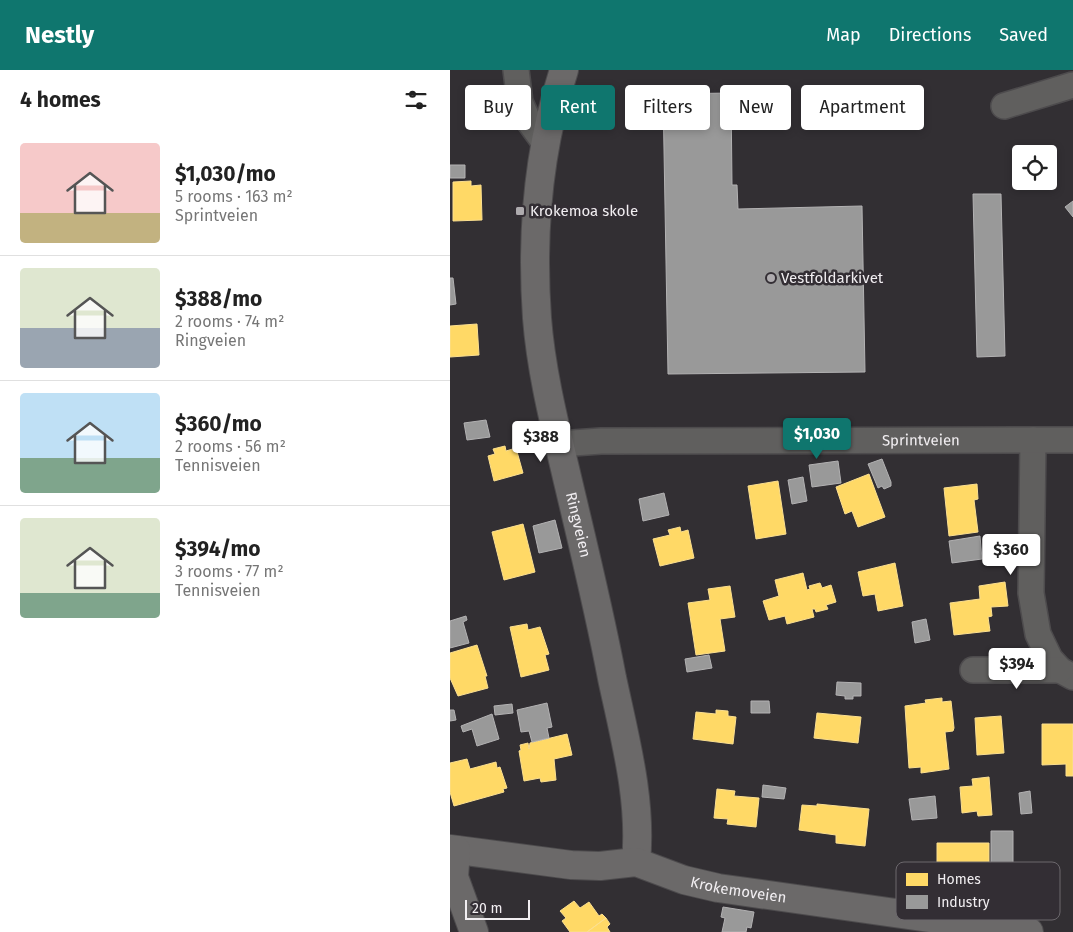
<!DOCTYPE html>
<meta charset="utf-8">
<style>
body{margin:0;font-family:"Fira Sans",sans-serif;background:#f2f2f2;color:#222;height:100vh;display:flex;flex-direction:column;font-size:19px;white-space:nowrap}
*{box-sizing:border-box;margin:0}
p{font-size:16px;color:#767676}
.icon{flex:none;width:28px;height:28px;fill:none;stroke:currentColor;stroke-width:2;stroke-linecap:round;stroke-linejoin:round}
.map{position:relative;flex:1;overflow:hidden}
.panel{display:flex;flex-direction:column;background:#fff;width:450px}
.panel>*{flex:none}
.guide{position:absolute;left:15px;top:15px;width:475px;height:45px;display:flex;gap:10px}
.fabs{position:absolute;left:562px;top:75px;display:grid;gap:10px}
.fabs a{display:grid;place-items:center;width:45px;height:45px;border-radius:5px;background:#fff;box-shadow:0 2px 8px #0003;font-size:25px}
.scale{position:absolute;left:15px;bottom:12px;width:65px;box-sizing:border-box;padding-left:5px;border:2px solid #f1eef1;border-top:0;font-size:14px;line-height:18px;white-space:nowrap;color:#f1eef1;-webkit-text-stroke:4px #332e34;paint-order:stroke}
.price{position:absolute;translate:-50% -42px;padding:0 11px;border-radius:5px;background:#fff;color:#222;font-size:16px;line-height:32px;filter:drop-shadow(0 1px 2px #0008)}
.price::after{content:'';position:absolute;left:50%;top:30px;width:15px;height:11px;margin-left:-8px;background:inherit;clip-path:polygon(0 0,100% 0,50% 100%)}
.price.on{background:#0f766e;color:#fff}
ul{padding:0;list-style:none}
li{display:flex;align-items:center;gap:15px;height:125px;padding:0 20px}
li+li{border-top:1px solid #e0e0e0}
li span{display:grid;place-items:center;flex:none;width:140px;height:100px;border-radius:5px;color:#555}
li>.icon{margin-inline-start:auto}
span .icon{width:60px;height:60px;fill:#fffc;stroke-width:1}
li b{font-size:21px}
h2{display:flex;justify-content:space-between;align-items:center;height:60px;padding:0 20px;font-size:21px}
.pill{padding:0 18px;border-radius:5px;background:#fff;box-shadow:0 2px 8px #0003;font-size:18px;line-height:45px}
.pill.on{background:#0f766e;color:#fff}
header{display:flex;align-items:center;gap:30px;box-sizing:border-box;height:70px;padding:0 25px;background:#0f766e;color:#fff}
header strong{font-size:24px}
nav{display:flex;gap:28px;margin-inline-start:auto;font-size:18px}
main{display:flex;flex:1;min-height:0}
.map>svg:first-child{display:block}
.homes{fill:#ffd966;stroke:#fbdf90}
.industry{fill:#999;stroke:#b3b2b3}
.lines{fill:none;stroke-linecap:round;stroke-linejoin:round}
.street-casing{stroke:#4d4b4d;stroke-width:28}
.secondary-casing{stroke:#4d4b4d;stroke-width:30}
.street{stroke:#605f5e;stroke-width:25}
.secondary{stroke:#6b6969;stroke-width:28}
.poi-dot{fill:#aeabae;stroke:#332e34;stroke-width:2}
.labels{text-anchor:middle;stroke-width:5;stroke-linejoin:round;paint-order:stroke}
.poi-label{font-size:15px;fill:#f1eef1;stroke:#332e34;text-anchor:start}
.street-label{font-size:15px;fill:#f1eef1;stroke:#332e34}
.key{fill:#332e34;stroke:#6c686d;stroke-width:1}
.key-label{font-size:14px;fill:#f1eef1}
</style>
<header>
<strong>Nestly</strong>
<nav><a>Map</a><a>Directions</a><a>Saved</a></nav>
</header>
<main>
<section class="panel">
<h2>4 homes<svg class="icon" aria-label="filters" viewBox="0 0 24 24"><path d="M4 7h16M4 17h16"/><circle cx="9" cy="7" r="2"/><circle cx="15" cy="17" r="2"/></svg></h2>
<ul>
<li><span style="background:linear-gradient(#f6c9c9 70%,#c2b280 0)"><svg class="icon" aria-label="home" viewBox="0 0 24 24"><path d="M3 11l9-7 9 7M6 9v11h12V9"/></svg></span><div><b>$1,030/mo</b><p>5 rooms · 163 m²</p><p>Sprintveien</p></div></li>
<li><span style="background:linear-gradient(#dfe7d0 60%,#9aa5b1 0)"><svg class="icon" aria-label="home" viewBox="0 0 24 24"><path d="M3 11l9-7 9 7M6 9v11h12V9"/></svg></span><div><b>$388/mo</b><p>2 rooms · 74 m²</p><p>Ringveien</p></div></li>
<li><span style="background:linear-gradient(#bfe0f5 65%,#7fa58c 0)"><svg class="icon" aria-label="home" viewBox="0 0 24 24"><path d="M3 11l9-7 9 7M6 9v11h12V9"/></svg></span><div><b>$360/mo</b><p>2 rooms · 56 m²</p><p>Tennisveien</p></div></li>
<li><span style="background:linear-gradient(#dfe7d0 75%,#7fa58c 0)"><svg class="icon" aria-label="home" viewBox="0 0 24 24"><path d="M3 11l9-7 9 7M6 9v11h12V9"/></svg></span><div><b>$394/mo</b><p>3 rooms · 77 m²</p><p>Tennisveien</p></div></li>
</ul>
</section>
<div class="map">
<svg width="623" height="862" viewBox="0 0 623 862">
<rect width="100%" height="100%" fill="#322f33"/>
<path class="homes" d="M21 111V116L31 115 32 150 3 151V112Z
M27 254 29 285 0 287V256Z
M55 376 56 381 66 378 73 403 44 411 38 386 45 384 43 379Z
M419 404 435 447 408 457 402 441 395 444 386 417Z
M328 411 336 464 306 469 298 416Z
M527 414 528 429 524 430 528 462 499 466 494 418Z
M73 454 85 502 54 510 42 462Z
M230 457 231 462 238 460 244 488 210 496 203 469 220 465 218 460Z
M445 493 453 536 428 541 425 524 413 526 408 502Z
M353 503 357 520 360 519 359 516 370 513 372 518 381 515 386 532 376 535 378 539 366 542 365 539H362L364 547 337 554 335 546 319 550 313 531 329 526 325 510Z
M555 512 558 536 541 537 542 546 538 547 540 561 504 565 500 533 530 529 529 516Z
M280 516 285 547 270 549 275 581 246 585 238 533 260 530 258 519Z
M77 554 78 560 90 557 99 584 95 585 99 600 71 607 60 557Z
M27 575 37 606H35L38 618 8 626 0 608V583Z
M492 628V632L501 631 504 658 503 661 495 662 499 699 471 703V697L459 698 455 636 476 633 475 630Z
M266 640 278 641V646L286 647 283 674 243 669 246 642 266 644Z
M367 643 411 647 408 673 364 668Z
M551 646 554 683 527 685 525 648Z
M592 654H623V706H616V694L592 695Z
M117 664 122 685 104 689 106 710 91 712 90 708 74 711 69 681 71 680 70 675 78 673 79 679 80 673Z
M17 689 20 699 46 692 47 698 50 697 57 718 53 719 54 722 4 736 0 722V693Z
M539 707 542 745 528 746 527 741 512 743 510 717 523 716 522 709Z
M267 719 285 721 284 726 309 728 306 757 277 754 278 749 264 748Z
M367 734 419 739 415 776 386 773V765L349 760 352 735 367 736Z
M487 773H539V804H530V807H518V804H487Z
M124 831 130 838 139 832 149 846 152 844 156 848 137 862H120L112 851 116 848 110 841Z
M156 848 160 854 157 857 160 862H137Z"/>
<path class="industry" d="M281 23 282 115H287L288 139 412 136 415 302 218 304 213 24Z
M0 95H15V108H0Z
M523 124H551L555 286 527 287Z
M623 131V147L615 137Z
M0 208H3L6 234 0 235Z
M36 350 40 367 17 370 14 353Z
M432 389 441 412V416L434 419 432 416 428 418 418 394Z
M388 391 391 413 362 417 359 395Z
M353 407 357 431 342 434 338 410Z
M214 423 219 445 193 451 189 429Z
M105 450 112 478 89 483 83 456Z
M530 466 532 489 502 493 499 471Z
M16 546 17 550 13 552 19 573 0 578V551Z
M476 549 480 570 465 573 462 552Z
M259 585 262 598 237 602 235 589Z
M387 612 411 613V626H403V629H395V626L386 625Z
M301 631H319L320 643H301Z
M97 633 102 657 97 658 99 668 82 672 79 661 71 662 67 640Z
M62 634 63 643 45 645 44 636Z
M0 640H4L6 650 0 651Z
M42 644 49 669 27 676 22 659 13 662 11 656Z
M313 715 336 718 334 729 312 727Z
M580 721 582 743 571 744 569 723Z
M485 726 487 748 462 750 459 729Z
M541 761H563V793H541Z
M273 837 304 842 301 858 297 857 296 862H272L275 848 271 847Z"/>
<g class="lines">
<defs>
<g id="street">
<path d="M66 0 70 32 78 50 94 72"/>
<path d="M554 36 623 15"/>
<path d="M583 370 581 523 588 564 600 589 610 600 623 607"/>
<path id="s1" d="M109 374 151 371 623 370"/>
<path d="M523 600H610"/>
</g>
<g id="secondary">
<path id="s2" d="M114 0C88 80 81 163 87 248 91 300 104 352 116 403 132 471 149 539 162 608 175 669 192 730 186 792"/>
<path id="s3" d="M0 779 121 795 150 796 186 792 234 810 268 818 579 862"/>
<path d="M6 780 4 807 24 862"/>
</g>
</defs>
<use href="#street" class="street-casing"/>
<use href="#secondary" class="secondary-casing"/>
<use href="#street" class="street"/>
<use href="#secondary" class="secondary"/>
</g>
<g class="poi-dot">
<rect x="65" y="136" width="10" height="10" rx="2.5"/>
<circle cx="321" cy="208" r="5"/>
</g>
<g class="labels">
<g class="poi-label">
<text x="80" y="146">Krokemoa skole</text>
<text x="331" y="213">Vestfoldarkivet</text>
</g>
<g class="street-label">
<text dy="5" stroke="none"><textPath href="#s1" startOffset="362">Sprintveien</textPath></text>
<text dy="5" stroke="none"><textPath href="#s2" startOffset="462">Ringveien</textPath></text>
<text dy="5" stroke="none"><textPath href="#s3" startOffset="294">Krokemoveien</textPath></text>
</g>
</g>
<rect x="446" y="792" width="164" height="58" rx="8" class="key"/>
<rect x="456" y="803" width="22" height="13" fill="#ffd966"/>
<rect x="456" y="825" width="22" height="14" fill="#999"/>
<g class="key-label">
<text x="487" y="814">Homes</text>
<text x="487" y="837">Industry</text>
</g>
</svg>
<div class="fabs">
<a><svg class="icon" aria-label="locate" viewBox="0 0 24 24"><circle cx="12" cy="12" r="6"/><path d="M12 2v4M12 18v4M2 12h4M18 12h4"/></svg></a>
</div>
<div class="scale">20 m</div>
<b class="price on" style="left:367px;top:390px">$1,030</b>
<b class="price" style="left:91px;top:393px">$388</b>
<b class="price" style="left:561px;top:506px">$360</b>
<b class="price" style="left:567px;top:620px">$394</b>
<div class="guide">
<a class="pill">Buy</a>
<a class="pill on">Rent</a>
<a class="pill">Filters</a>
<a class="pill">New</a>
<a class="pill">Apartment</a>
</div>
</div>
</main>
